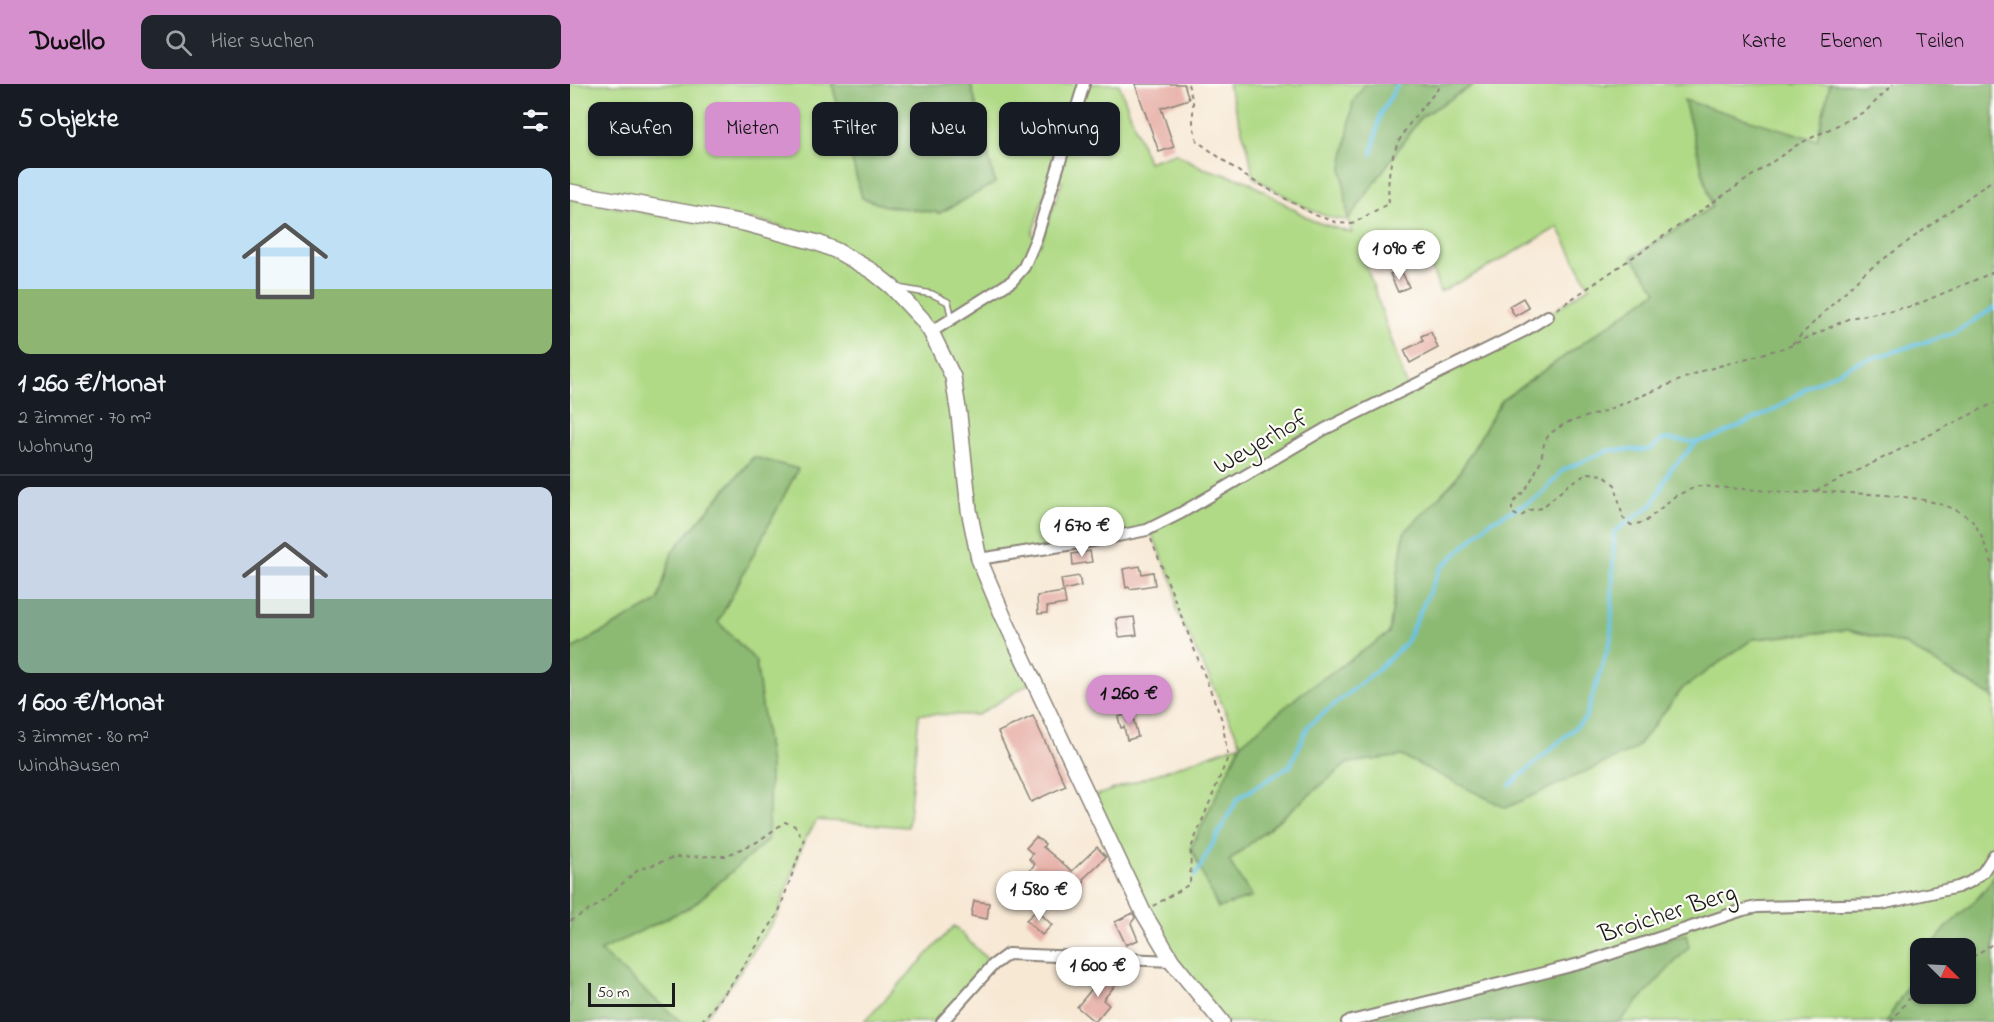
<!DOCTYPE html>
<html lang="de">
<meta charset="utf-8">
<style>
body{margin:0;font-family:"Indie Flower",sans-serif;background:#20242c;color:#f1f3f6;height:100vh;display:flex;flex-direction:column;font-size:22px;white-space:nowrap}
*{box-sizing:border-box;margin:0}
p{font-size:20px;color:#9ea1a6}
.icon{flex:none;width:33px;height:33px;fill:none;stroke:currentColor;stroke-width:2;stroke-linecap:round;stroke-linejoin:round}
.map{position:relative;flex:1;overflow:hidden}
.sheet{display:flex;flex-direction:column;background:#171b24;width:570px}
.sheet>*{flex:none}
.banner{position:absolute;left:18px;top:18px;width:570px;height:54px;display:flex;gap:12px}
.needle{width:39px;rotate:114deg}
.fabs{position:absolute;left:1340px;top:854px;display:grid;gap:12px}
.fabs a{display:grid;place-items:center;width:66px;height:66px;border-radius:12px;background:#171b24;box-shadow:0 2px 4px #0004;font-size:30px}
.scale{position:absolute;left:18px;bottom:15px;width:87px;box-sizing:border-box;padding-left:6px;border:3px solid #1c1c1c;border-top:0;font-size:16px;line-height:21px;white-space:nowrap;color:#1c1c1c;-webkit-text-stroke:4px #fdfcf7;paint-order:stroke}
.price{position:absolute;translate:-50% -51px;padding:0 14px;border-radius:21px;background:#fff;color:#222;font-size:20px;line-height:39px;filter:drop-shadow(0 2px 3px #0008)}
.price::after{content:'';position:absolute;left:50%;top:36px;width:18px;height:14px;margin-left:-9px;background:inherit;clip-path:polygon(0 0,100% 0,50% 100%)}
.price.selected{background:#d690ce;color:#111}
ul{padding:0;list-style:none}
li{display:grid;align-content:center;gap:12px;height:318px;padding:0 18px}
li+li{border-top:2px solid #363941}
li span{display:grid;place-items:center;height:186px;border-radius:12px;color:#555}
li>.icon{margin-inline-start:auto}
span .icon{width:108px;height:108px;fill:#fffc;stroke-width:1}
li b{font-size:26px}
h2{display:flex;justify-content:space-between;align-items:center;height:72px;padding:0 18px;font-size:26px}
.pill{padding:0 21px;border-radius:12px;background:#171b24;box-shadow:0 2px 4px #0004;font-size:21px;line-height:54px}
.pill.selected{background:#d690ce;color:#111}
header{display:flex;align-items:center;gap:36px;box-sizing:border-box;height:84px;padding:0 30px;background:#d690ce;color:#111}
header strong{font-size:28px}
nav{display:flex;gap:33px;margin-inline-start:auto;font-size:21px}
.search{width:420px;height:54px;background:#20242c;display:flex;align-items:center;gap:15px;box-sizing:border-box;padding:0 21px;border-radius:12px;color:#9ea1a6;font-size:22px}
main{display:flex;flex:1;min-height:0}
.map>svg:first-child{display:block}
.green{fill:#b0da86;stroke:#667b51;stroke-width:1.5;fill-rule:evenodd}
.forest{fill:#8cba73;stroke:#546b48;stroke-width:1.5}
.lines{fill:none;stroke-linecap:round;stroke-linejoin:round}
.stream{stroke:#67c2e5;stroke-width:4}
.building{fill:#e7b1a8}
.lane-casing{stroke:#8a8278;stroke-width:8}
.street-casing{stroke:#8a8278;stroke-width:14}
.secondary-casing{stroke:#8a8278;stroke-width:18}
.path{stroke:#8a8278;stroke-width:2;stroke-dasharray:4.5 4.5;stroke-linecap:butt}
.lane{stroke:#fff;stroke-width:5}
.street{stroke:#fff;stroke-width:10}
.secondary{stroke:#fff;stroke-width:15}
.labels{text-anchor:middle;stroke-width:4.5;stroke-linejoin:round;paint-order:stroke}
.street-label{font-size:26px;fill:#1c1c1c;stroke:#fdfcf7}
</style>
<header>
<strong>Dwello</strong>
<div class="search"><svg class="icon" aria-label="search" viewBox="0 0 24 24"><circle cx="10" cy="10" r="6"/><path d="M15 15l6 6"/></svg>Hier suchen</div>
<nav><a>Karte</a><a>Ebenen</a><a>Teilen</a></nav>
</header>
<main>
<section class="sheet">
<h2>5 Objekte<svg class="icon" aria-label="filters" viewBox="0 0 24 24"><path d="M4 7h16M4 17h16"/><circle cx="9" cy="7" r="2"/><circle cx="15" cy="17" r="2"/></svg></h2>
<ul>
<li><span style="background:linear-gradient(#bfe0f5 65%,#8fb573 0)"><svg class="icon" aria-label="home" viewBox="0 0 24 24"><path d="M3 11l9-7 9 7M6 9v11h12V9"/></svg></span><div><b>1 260 €/Monat</b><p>2 Zimmer · 70 m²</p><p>Wohnung</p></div></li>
<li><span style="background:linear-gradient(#c9d6e8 60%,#7fa58c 0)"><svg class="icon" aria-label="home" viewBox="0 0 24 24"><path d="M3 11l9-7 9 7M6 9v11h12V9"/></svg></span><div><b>1 600 €/Monat</b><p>3 Zimmer · 80 m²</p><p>Windhausen</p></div></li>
</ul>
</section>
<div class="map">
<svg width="1424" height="938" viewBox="0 0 1424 938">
<rect width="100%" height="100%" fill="#fdfcf7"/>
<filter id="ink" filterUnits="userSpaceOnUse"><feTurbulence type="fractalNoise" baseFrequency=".0167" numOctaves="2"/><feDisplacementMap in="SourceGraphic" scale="12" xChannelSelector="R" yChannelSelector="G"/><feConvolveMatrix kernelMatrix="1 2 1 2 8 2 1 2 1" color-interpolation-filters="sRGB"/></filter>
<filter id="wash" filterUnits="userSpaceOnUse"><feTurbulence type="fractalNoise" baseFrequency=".008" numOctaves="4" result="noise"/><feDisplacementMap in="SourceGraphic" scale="24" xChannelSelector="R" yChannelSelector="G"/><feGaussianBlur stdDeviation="1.35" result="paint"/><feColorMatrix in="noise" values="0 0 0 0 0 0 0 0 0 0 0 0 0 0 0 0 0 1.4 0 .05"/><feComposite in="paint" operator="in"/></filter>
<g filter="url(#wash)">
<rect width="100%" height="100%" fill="#f7e8d4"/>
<path class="green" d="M0 0H262L292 114 315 122 370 129 425 98 401 0H549L578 78 605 69 633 84 677 97 743 137 782 149 778 136C749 137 709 107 683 93L679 69 658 0H795L783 18 772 85 779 135 851 33 905 0H1260L1247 57 1114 16 1142 123 1062 173 1087 207 932 316 885 396 834 449 819 549 732 609 671 660 621 764 648 823 682 813 659 777 778 679 832 672 937 723 1065 665 1113 604 1183 555 1278 546 1334 560 1424 614V791C1410 820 1378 835 1361 864H1350V882L1316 938H652L602 877 573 828 519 714 671 660 606 525 605 503 582 450 409 475 395 396 397 432 409 486 463 597 408 631 349 630 338 743 247 736 234 757 208 830 158 905 131 938H111L29 867 122 822 198 756 200 682 186 577 148 538 228 385 183 373 102 468 88 517 0 566V115L213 154 246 158 216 144 198 139 0 102ZM492 97V98L470 161 462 150 478 99ZM988 143 1019 203 954 247 838 305 794 175 851 154 870 208 915 185Z
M384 842 423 881 372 938H294Z"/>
<path class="forest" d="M262 0H401L425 99 370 129 315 122 292 114Z
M795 0H905L851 33 778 136 772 85 783 18Z
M1260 0H1424V614L1334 560 1278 546 1183 555 1113 604 1065 665 936 724 832 672 778 679 659 777 682 813 648 824 621 764 671 660 732 609 819 549 834 449 885 396 932 316 1087 207 1062 173 1142 123 1114 16 1247 56Z
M184 373 228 385 148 538 186 577 200 682 198 756 122 822 30 867 111 938H0V566L88 517 102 468Z
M1424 791V938H1316L1350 882V909H1395V864H1361C1378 835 1410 820 1424 791Z
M1116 850 1119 863 1049 938H793Z"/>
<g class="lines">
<path class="stream" d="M802 70 810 31 828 0
M940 701 1015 635 1041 555 1044 448 1083 420 1100 386 1127 358 1143 354 1204 326 1241 301 1287 279 1384 249 1424 224
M625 792 668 714 720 682 738 642 806 587 835 560 870 485 921 437 969 413 993 386 1039 366H1079L1094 355 1126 358"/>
</g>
<g id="blocks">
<path class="building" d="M565 0H614L619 15 591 24 604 63 589 68Z
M831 186 839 203 828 208 820 190Z
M953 214 959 224 945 232 939 222Z
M861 248 868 264 840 279 834 266 853 257 851 252Z
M520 467 522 478 503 481 502 470Z
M570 482 572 490 583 488 585 501 560 505 559 503 556 504 553 485Z
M509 492 511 502 493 506 491 495Z
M494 508 496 520 477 523V529L468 530 467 512Z
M564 533 567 551 549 553 546 535Z
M562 629 568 653 557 656 554 643 551 644 548 633Z
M463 632 496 702 461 718 428 648Z
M466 753 475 760 473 763 502 787 527 763 536 773 513 795 515 797 504 810 486 795 479 804 466 793 460 801 453 795 465 780 459 775 463 770 456 764Z
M404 817 419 819 417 835 401 832Z
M467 826 482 841 472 851 456 836Z
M563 829 565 834 561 839 568 856 556 861 545 838Z
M535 889 548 898 533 916 539 921 525 938 507 923Z"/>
</g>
</g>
<g filter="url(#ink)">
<use href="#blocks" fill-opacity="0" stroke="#8a8278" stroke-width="1.5"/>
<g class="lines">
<defs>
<path id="lane" d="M328 204 362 210 378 218 382 235"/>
<path id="street" d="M361 248 442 197 454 183 466 155 514 0
M409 475 523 457 577 446 611 429 755 345 954 247 978 232
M372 938 423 881 438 870 602 877
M777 938 1013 879 1173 826 1187 823 1311 820 1388 803 1400 798 1413 788 1424 771"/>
<path id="secondary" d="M0 108 174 139 248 159 267 167 302 187 322 203 352 235 361 248 383 293 389 331 399 426 409 475 433 532 573 828 602 877 652 938"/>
</defs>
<use href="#lane" class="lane-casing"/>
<use href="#street" class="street-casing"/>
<use href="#secondary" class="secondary-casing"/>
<path class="path" d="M618 0 623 18V40L627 57 675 92 745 131 768 139 782 140 819 119C814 62 838 41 872 0
M1424 188 1343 222 1280 234 1220 262 1132 287 1032 328 996 339 979 350 974 360 971 376 964 391 956 405 942 420V429L950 433 960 426 972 424 999 400 1019 389 1033 391 1045 401 1053 434 1061 441 1075 438 1105 412 1128 402 1232 409 1245 407C1287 411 1372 407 1402 437 1411 446 1418 471 1424 483
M987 225 1227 61 1296 27 1323 0
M1222 260 1293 190 1424 95
M1246 407 1424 319
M581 455 652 636 658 673 621 764 620 800 583 822
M0 837 28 821 68 786 105 773 155 772 187 758 215 738 225 742 234 757 208 830 158 905 131 938
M1395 878 1424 859
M1321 938 1338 916 1350 908"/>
<use href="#lane" class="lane"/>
<use href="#street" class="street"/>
<use href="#secondary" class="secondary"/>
</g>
</g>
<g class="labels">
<g class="street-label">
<text transform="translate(690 357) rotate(-30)" y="9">Weyerhof</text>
<text transform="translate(1097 828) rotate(-18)" y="9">Broicher Berg</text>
</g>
</g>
</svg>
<div class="fabs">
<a><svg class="needle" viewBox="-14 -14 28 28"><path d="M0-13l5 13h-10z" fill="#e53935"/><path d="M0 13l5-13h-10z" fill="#9ea1a6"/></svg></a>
</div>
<div class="scale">50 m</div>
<b class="price" style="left:829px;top:197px">1 090 €</b>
<b class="price" style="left:512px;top:474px">1 670 €</b>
<b class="price selected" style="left:559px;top:642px">1 260 €</b>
<b class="price" style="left:469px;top:838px">1 580 €</b>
<b class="price" style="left:528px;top:914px">1 600 €</b>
<div class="banner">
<a class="pill">Kaufen</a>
<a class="pill selected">Mieten</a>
<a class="pill">Filter</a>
<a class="pill">Neu</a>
<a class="pill">Wohnung</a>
</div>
</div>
</main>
